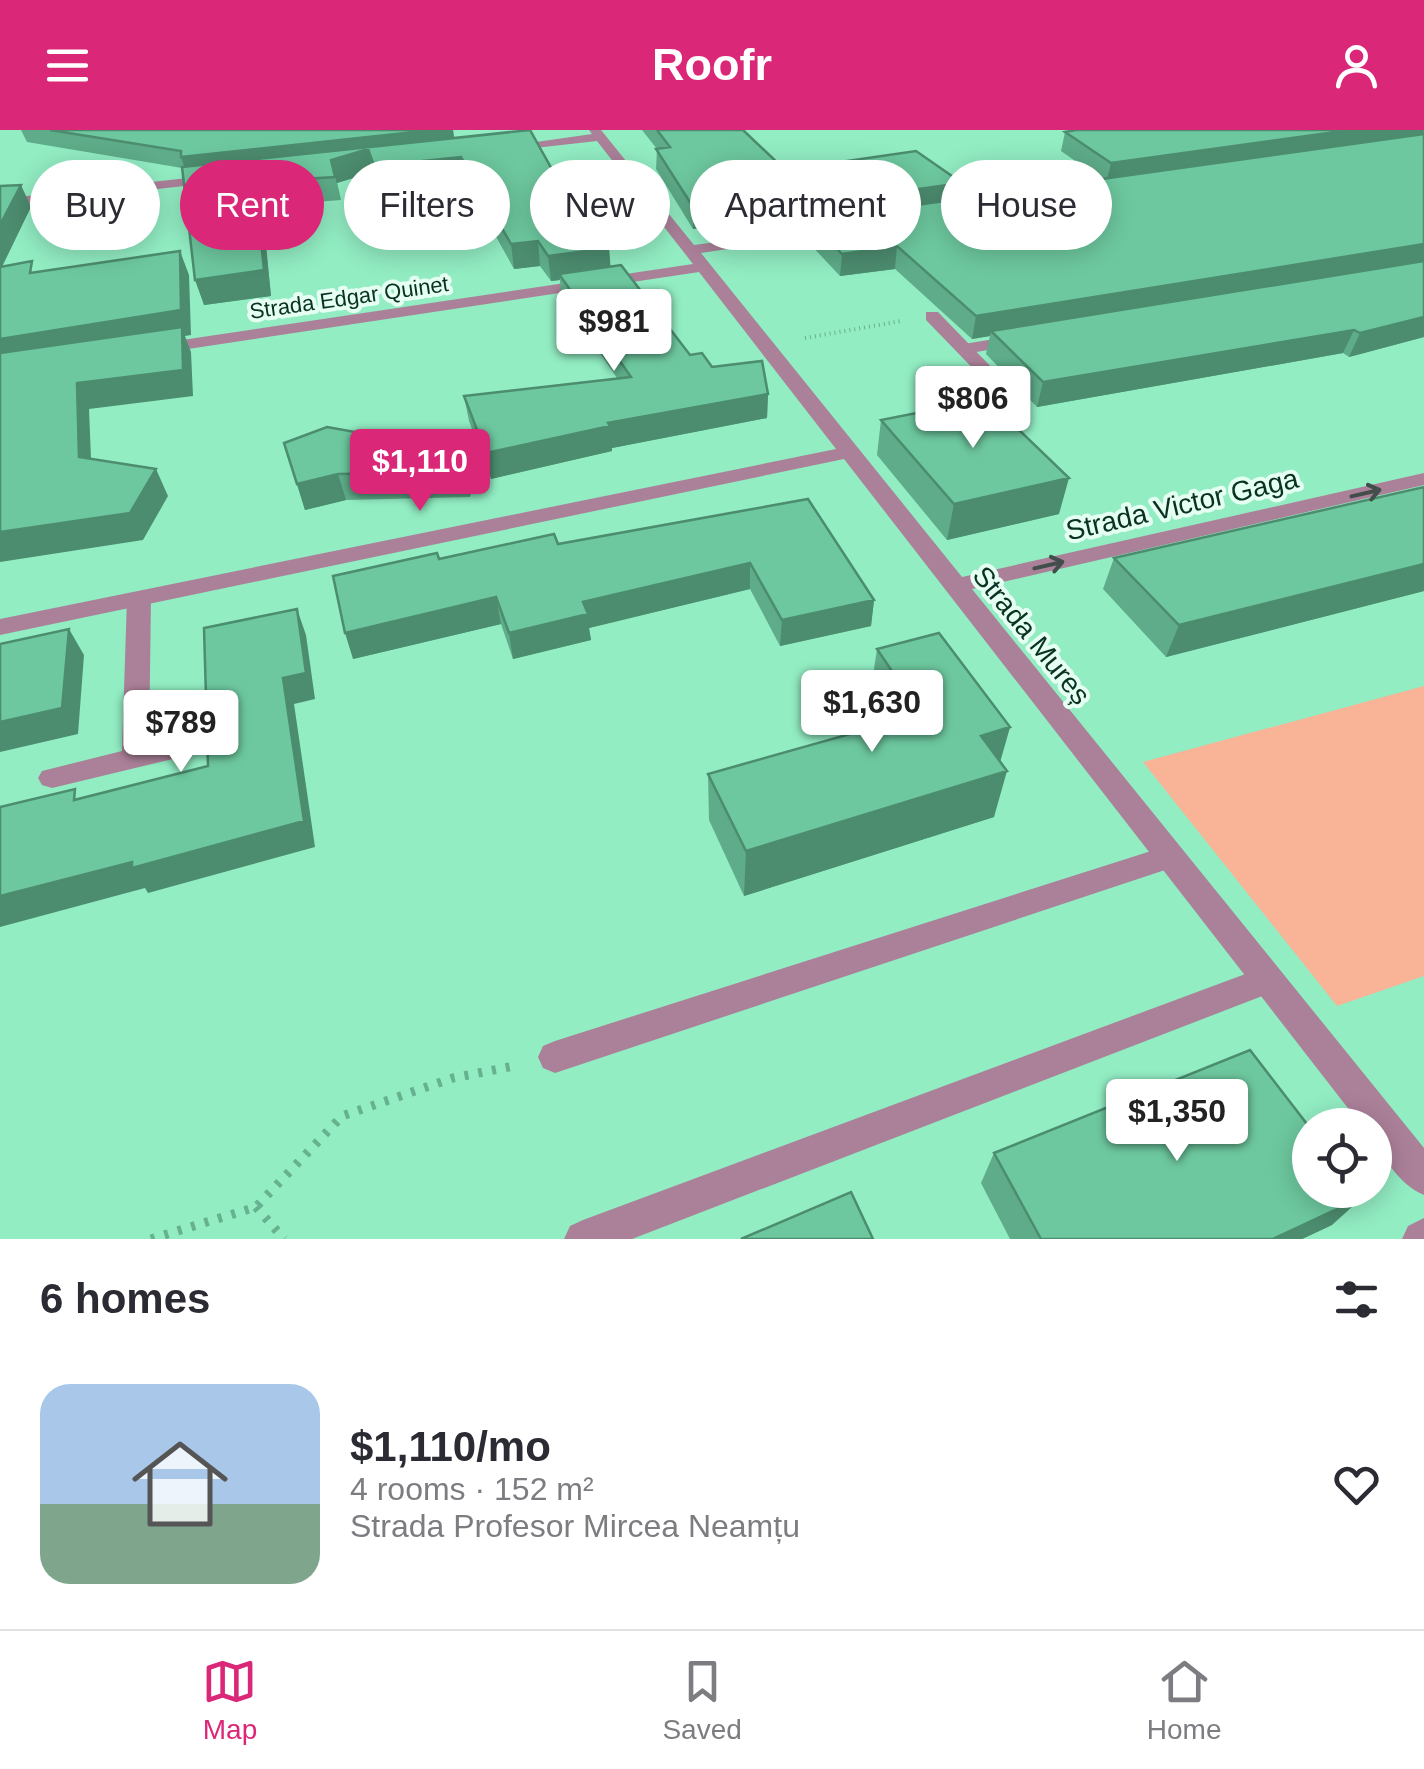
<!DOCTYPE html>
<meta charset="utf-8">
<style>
body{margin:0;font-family:Arial,sans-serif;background:#f2f2f3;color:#2b2b33;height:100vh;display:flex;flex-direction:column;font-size:38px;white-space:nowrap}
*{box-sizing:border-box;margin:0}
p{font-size:32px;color:#7c7c81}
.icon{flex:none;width:55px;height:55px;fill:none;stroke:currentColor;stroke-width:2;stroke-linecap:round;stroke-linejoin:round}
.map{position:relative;height:1109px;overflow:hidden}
.sheet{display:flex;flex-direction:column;background:#fff;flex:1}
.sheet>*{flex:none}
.guide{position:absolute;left:30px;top:30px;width:1365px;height:90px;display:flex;gap:20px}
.tools{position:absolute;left:1292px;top:978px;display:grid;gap:20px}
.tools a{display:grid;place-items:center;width:100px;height:100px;border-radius:50%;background:#fff;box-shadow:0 5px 25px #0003;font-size:50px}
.price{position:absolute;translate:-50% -85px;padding:0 22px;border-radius:10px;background:#fff;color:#222;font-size:32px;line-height:65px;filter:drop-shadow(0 2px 5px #0008)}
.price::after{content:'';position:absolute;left:50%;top:60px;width:30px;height:22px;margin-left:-15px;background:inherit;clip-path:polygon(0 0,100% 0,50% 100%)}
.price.active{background:#db2777;color:#fff}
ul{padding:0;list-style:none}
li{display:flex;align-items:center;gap:30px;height:250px;padding:0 40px}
li span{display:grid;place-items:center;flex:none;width:280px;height:200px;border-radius:30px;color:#555}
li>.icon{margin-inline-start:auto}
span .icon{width:120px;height:120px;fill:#fffc;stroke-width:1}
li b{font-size:42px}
h2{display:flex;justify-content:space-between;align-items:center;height:120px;padding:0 40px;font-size:42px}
.tag{padding:0 35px;border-radius:45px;background:#fff;box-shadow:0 5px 25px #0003;font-size:35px;line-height:90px}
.tag.active{background:#db2777;color:#fff}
header{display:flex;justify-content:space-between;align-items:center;height:130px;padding:0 40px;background:#db2777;color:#fff;font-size:45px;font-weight:600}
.tab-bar{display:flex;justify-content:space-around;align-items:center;height:140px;border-top:2px solid #e1e1e2;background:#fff;font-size:28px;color:#7c7c81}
.tab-bar a{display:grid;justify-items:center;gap:5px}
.tab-bar .active{color:#db2777}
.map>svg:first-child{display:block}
.green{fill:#f9b396}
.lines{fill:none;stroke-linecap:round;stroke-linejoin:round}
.path-far1{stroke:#66b18f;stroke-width:4;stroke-dasharray:1 4;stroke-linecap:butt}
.path{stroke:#66b18f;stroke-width:9;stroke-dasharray:4 10;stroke-linecap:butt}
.service{fill:#ab8199;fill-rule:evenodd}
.minor{fill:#ab8199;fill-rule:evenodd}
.wall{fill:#5eac89}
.shaded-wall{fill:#4c8c6f}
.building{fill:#6dc89f;stroke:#4c8c6f;stroke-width:2.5}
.oneway{stroke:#424e4c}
.labels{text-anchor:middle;stroke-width:8;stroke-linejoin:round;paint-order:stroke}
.far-street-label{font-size:22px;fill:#0a3222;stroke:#e5fff2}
.street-label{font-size:28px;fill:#0a3222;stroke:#e5fff2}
</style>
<header><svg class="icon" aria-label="menu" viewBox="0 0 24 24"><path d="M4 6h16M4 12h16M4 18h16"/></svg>Roofr<svg class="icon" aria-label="person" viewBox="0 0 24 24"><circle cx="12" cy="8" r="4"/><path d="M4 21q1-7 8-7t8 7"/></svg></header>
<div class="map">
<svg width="1424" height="1109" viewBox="0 0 1424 1109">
<rect width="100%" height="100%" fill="#92edc3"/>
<path class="green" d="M1424 556V846L1337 876 1143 632Z"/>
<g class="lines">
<path class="path-far1" d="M805 208 901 191"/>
<path class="path" d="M256 1077 284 1109
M151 1109 256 1077 342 986 453 948 514 936"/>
<path class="service" d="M926 182H938L997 243V251H985L926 190Z
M139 461 151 468 149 615 206 601 215 604 219 611 215 618 206 621 52 658 42 655 38 648 42 641 122 621 127 468Z
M1170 715 1180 719 1184 727 1180 735 555 943 543 938 538 927 543 916 555 911Z
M1267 836 1278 840 1283 850 1278 860 632 1109H564L570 1096 583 1090Z
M1424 1088V1109H1402L1408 1096Z"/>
<path class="minor" d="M589 0H601L694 115 845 95 847 98 840 102 701 123 962 447 1424 343V355L972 459 1424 1018V1065C1399 1055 1375 1021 1375 995H1361L844 329 0 505V489L836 319 699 142 155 224 146 219 155 214 693 134 597 11 507 21 501 17 592 4Z
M214 45 221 49 219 52 0 77V69Z
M1018 205 1024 206V214L964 224 955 219 964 214Z"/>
</g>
<path class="wall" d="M21 0H453L454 8 558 50 642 74 601 108 609 118 610 136 690 225 768 264 767 288 612 318V321L491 349 469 291 464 266 617 248 561 166 560 150 551 151 540 136 514 139 464 49 379 59 373 42 337 53 341 70 262 76 271 166 204 175 182 38 27 12Z
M642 0H743L785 40 960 69 1101 49 1061 21 1065 2 1424 0V207L1349 227 1343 223 1037 277 986 224 990 206 972 209 895 139 840 146 808 112 809 95 795 97 785 87 693 99 656 39 657 19Z
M881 290 1059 384 947 410 877 325Z
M284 313 467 322 472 347 470 367 346 370 305 380Z
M1424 357V461L1166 527 1103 459 1114 428Z
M808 369 874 470 871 496 780 516 750 459 589 498 591 510 513 529 501 494 353 529 439 429 558 414Z
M877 519 1010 597 1000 631 994 687 744 766 709 690 708 644 888 593 870 566Z
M994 1023 1332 1095 1302 1109H1010L981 1053Z"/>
<path class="shaded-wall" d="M433 0H453L455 15 368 19 373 42 337 53 341 70 331 30 187 45 181 27Z
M1350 0H1424L1423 8 1106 53 1111 33Z
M461 27 464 49 379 59 374 36Z
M641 51 642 74 591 116 589 92Z
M255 52 262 76 271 166 204 175 195 150Z
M962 53 959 74 809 90V95L795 97 796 76Z
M21 55 31 77 0 141V95Z
M786 66 785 87 693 99V77Z
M538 111 540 136 514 139 511 114Z
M1424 114V133L991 201 990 206 972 209 976 186Z
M897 116 895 139 840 146 842 124Z
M609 118 611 142 559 144 560 150 551 151 548 126Z
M180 121 189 145 191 205 185 206 191 222 193 266 89 279 92 354 0 236V209Z
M1424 187V207L1349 227 1360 203Z
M1354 200 1343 223 1037 277 1043 252Z
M768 264 767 288 612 318V321L491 349 486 323 608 293Z
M467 322 472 347 470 367 465 342Z
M156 339 168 366 143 410 0 432V402Z
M338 344 346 370 305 380 297 354Z
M1069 348 1059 384 947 410 954 374Z
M750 433V459L589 498 591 510 513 529 509 503 583 472Z
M1424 434V461L1166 527 1179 495Z
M496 467 501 494 353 529 345 503Z
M874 470 871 496 780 516 782 490Z
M297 479 306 505 315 569 294 574 315 717 148 763 145 758 0 797V766L132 732 283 548Z
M69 499 84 525 78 604 0 622V592Z
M1010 597 997 643 981 606Z
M1007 641 994 687 744 766 746 721Z
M1363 1067 1332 1095 1302 1109H1273Z"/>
<path class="building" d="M50 0H433L181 27V21Z
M530 0 558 50 633 42 641 51 589 92 609 118 548 126 538 111 511 114 461 27 374 36 368 19 331 30 335 47 255 52 264 140 195 150 182 37Z
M657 0H743L785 40 916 21 962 53 796 76 786 66 693 77 656 19 670 17Z
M1076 0H1350L1111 33 1065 2Z
M1424 4V114L976 186 897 116 842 124 809 90Z
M21 55 0 95V56Z
M180 121 181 180 0 209V137L32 131 30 143Z
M1424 131V187L1360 203 1354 200 1043 252 991 201Z
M621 135 690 225 702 223 712 237 762 231 768 264 608 293 610 296 486 323 464 266 631 247 559 144Z
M182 197 183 240 77 253 79 327 156 339 130 383 0 402V223Z
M987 269 1069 348 954 374 881 290Z
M327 297 467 322 465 342 338 344 297 354 284 313Z
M1424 357V434L1179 495 1114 428Z
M808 369 874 470 782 490 750 433 583 472 588 484 509 503 496 467 345 503 333 446 437 423 439 429 554 404 558 414Z
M297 479 306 543 283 548 304 691 132 738V732L0 766V677L75 659 74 670 208 636 204 498Z
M69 499 62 578 0 592V514Z
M939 503 1010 597 981 606 1007 641 746 721 708 644 921 584 877 519Z
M1250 920 1310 998V1060H1358L1363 1067 1273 1109H1041L994 1023Z
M851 1062 873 1109H741Z"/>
<defs><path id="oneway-shaft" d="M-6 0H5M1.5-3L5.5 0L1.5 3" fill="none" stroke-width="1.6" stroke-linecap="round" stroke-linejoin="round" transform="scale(2.5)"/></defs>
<g class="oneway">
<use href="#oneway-shaft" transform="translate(1366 363) rotate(-13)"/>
<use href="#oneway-shaft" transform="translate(1049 435) rotate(-13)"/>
</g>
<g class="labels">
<g class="far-street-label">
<text transform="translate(349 167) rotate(-8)" y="8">Strada Edgar Quinet</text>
</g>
<g class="street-label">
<text transform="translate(1182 374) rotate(-13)" y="10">Strada Victor Gaga</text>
<text transform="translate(1032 505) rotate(51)" y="10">Strada Mureș</text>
</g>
</g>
</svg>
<div class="tools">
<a><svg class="icon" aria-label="locate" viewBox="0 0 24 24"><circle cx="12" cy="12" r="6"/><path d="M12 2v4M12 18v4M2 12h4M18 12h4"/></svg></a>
</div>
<b class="price" style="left:614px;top:244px">$981</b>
<b class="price" style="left:973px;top:321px">$806</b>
<b class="price active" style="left:420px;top:384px">$1,110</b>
<b class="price" style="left:872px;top:625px">$1,630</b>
<b class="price" style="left:181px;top:645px">$789</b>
<b class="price" style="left:1177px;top:1034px">$1,350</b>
<div class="guide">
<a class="tag">Buy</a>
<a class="tag active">Rent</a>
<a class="tag">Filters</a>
<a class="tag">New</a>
<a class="tag">Apartment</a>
<a class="tag">House</a>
</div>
</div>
<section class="sheet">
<h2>6 homes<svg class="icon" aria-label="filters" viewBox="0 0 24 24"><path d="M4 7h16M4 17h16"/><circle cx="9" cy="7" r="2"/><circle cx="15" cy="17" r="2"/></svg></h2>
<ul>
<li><span style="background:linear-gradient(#a9c7e8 60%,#7fa58c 0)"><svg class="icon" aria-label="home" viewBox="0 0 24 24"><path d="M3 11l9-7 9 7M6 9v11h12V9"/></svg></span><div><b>$1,110/mo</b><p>4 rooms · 152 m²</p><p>Strada Profesor Mircea Neamțu</p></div><svg class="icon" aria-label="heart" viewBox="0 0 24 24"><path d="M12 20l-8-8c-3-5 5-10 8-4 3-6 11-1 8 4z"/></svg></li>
</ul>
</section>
<nav class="tab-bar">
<a class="active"><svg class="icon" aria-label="map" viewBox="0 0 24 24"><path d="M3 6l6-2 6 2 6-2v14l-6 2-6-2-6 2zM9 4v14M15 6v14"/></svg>Map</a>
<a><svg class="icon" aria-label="saved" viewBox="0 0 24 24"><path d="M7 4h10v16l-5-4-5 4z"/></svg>Saved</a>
<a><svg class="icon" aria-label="home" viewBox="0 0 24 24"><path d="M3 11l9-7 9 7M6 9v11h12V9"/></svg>Home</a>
</nav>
